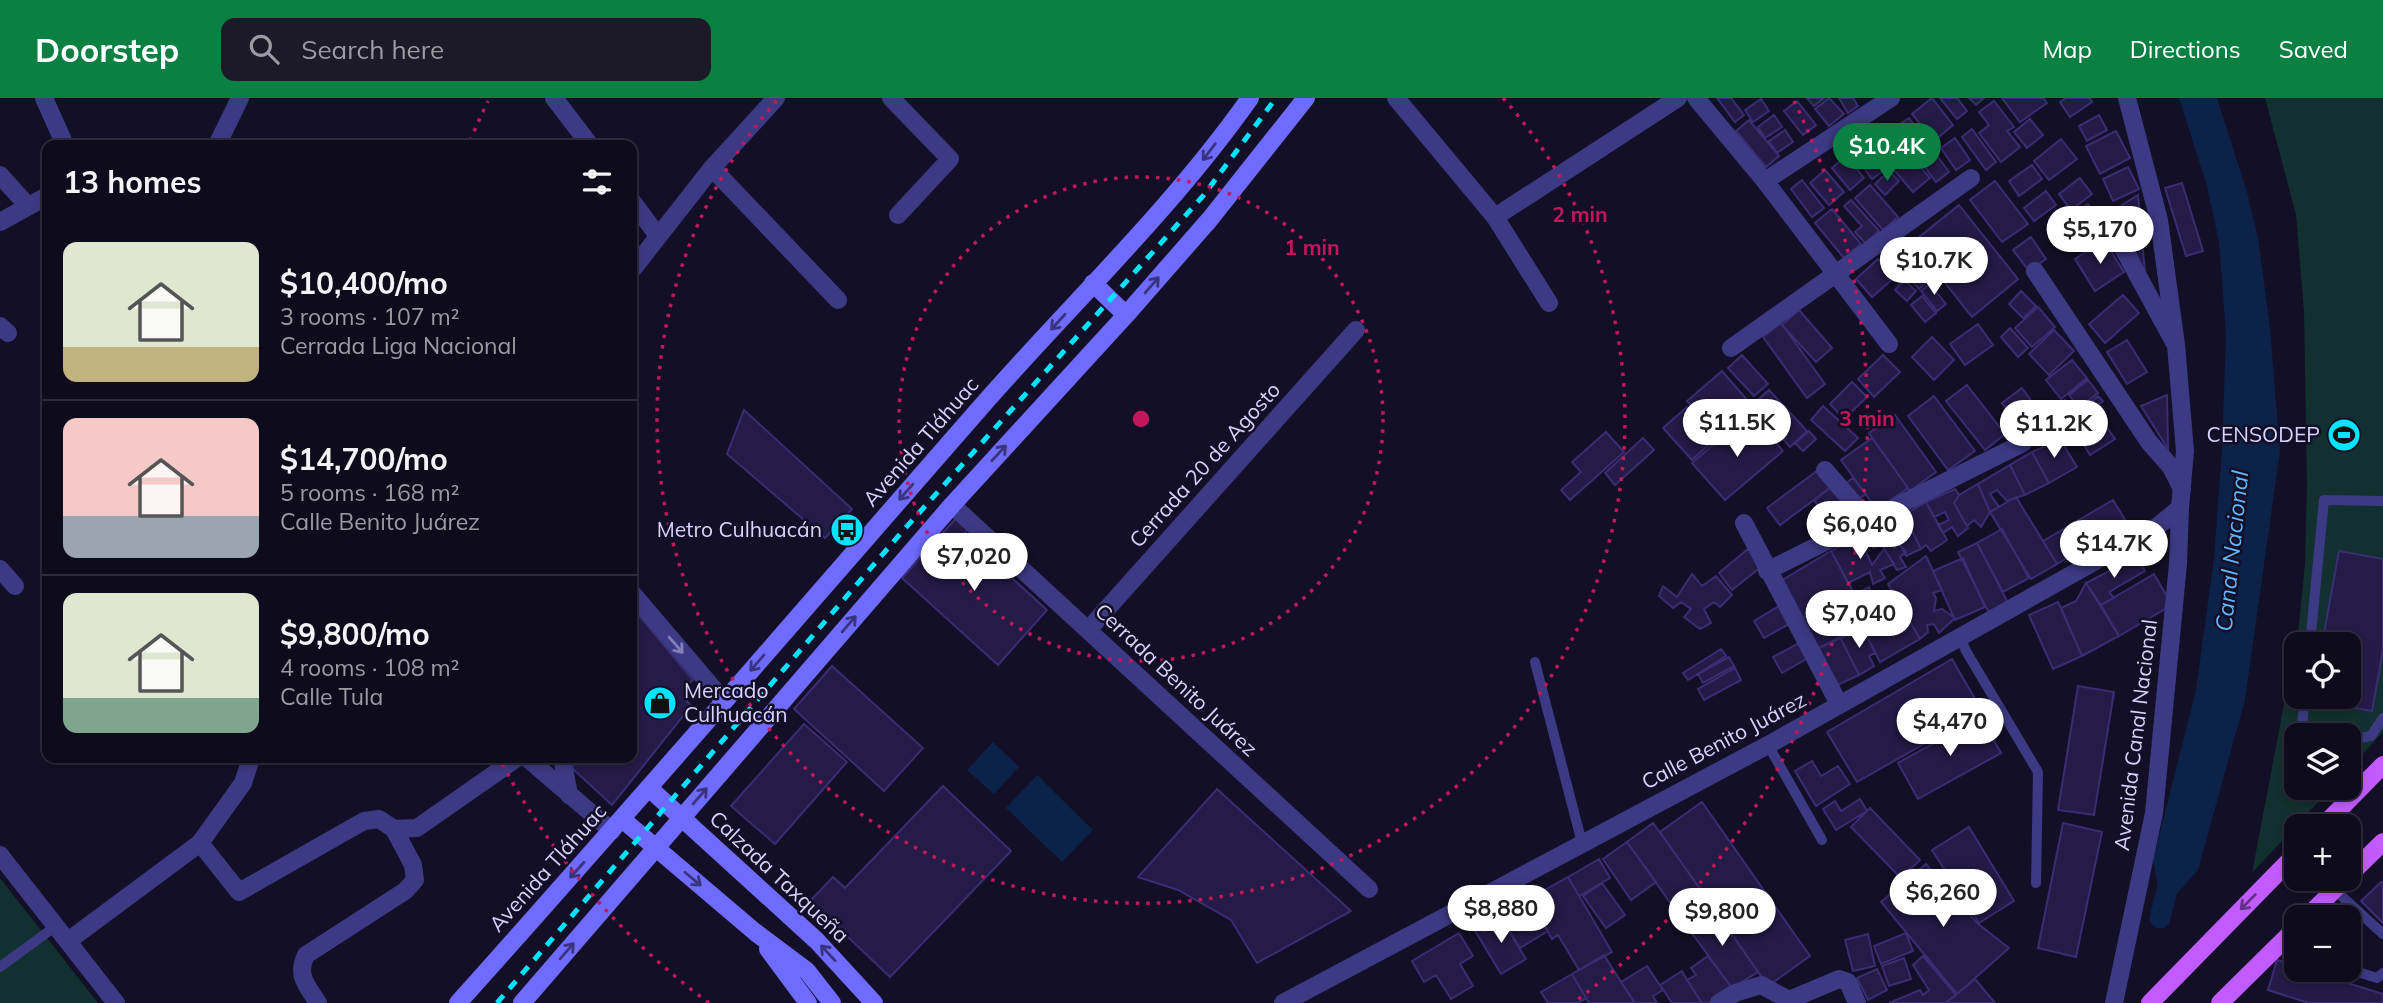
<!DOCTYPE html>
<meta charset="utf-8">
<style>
body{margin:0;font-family:Mulish,sans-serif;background:#1c1929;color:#f1f3f6;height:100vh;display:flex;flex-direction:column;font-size:26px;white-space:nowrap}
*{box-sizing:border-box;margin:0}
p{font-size:23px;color:#9b9ba3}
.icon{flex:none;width:38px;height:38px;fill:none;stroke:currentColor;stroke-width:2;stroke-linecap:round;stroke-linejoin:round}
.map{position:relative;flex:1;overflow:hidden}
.side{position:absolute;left:42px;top:42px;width:595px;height:623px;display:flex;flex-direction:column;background:#0e0b1c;border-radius:14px;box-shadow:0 4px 10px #0003,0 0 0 2px #2e2b3b}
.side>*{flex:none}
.controls{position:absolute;left:2284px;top:534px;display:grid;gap:14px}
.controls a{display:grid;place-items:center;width:77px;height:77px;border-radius:14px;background:#0e0b1c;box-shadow:0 4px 10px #0003,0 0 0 2px #2e2b3b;font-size:35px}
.price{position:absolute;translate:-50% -60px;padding:0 16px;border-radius:24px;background:#fff;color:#222;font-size:23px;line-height:46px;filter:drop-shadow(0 2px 4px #0008)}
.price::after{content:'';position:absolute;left:50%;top:42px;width:21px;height:16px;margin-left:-10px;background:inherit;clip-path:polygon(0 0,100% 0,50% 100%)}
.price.selected{background:#0b8043;color:#fff}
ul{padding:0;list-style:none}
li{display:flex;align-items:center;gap:21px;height:175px;padding:0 21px}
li+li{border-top:2px solid #2e2b3b}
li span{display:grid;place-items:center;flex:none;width:196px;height:140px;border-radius:14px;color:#555}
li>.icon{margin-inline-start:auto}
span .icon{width:84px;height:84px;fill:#fffc;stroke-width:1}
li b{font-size:30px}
h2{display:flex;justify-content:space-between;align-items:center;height:84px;padding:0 21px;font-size:30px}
header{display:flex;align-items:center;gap:42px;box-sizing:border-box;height:98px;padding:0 35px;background:#0b8043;color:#fff}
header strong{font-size:33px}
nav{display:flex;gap:38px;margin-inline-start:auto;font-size:24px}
.search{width:490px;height:63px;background:#1c1929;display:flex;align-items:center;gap:18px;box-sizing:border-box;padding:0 24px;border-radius:14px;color:#9b9ba3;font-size:26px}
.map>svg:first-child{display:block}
.green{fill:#12302f;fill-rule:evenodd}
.water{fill:#0c2248}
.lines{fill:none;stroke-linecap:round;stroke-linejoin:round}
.canal{stroke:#0c2248;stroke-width:21}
.building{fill:#241b47;stroke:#3b2d73;stroke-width:2}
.service{stroke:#3d3a85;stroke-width:10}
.pedestrian{stroke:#3d3a85;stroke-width:18}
.minor{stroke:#3d3a85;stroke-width:18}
.tertiary{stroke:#3d3a85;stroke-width:18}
.secondary{stroke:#6f6bff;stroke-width:18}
.primary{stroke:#c25bff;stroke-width:18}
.rail{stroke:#00e5ff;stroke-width:5;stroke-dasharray:10 9;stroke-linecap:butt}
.oneway{stroke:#38347d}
.oneway2{stroke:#837fbc}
.oneway3{stroke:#623188}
.ring{fill:none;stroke:#c2185b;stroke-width:3.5;stroke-dasharray:3.5 7}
.labels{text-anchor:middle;stroke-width:5;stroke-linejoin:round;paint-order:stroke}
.poi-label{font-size:21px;fill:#d9d4ff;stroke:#130f26;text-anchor:end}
.street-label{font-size:21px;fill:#d9d4ff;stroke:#130f26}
.water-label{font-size:23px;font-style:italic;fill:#62b6ff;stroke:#130f26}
.centre{fill:#c2185b;stroke:#130f26;stroke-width:3.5}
.ring-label{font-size:21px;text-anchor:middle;font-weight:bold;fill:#c2185b;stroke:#130f26;stroke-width:5;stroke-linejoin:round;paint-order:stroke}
</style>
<header>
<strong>Doorstep</strong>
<div class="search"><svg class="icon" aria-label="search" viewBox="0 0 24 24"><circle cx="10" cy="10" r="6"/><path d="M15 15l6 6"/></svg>Search here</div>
<nav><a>Map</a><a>Directions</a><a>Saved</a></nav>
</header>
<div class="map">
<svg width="2383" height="905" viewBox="0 0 2383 905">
<rect width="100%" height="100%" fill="#130f26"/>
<path class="green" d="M2265 0H2383V634L2349 671 2348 637H2296V690H2331L2252 775 2299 527 2305 465 2307 388 2304 214 2296 117ZM2296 546H2348V598H2296Z
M0 780 98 905H0Z"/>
<path class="water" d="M2179 0H2217L2247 94 2258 139 2270 230 2280 353 2245 602 2198 772 2162 813 2153 762 2196 592 2214 460 2222 350 2226 237 2219 144 2207 88Z
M993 644 1019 669 994 696 967 672Z
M1037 677 1093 732 1062 764 1006 710Z"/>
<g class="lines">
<path class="canal" d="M2160 820 2169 785"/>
</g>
<path class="building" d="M1717 0H1731L1744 17 1735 24Z
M1807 0H1824L1814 8Z
M1829 0 1844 16 1829 28 1815 11Z
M1839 0H1853L1858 8 1848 15Z
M1932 0 1953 27 1934 43 1912 16Z
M1940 0H1957L1967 13 1957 21Z
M1969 0H1984L1976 7Z
M2002 0H2043L2047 5 2020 24Z
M2066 0H2090L2092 4 2070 19 2060 4Z
M1761 1 1769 13 1753 24 1745 12Z
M1797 3 1816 27 1803 37 1784 13Z
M1994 3 2014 29 2007 33 2020 49 2001 64 1979 35 1989 27 1979 14Z
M1774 17 1782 29 1765 40 1758 29Z
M2099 17 2107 32 2087 43 2079 28Z
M1909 20 1927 45 1913 56 1894 30Z
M2030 21 2043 37 2027 50 2014 34Z
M1749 22 1779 58 1766 69 1736 33Z
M1972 31 1996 64 1986 72 1962 39Z
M1785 32 1793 44 1777 55 1769 43Z
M2116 33 2130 60 2100 76 2086 48Z
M1864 39 1887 70 1872 81 1849 50Z
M1955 40 1970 62 1956 72 1941 50Z
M2061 41 2077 61 2049 82 2034 63Z
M1903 49 1930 80 1913 94 1887 64Z
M1935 55 1949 74 1936 84 1922 65Z
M1846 58 1864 80 1850 92 1832 70Z
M2032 67 2042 81 2019 98 2009 83Z
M2128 69 2139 91 2113 103 2103 81Z
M1825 72 1844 94 1829 107 1810 85Z
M1889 73 1899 83 1885 97 1875 86Z
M2080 80 2092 96 2071 112 2059 96Z
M1802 82 1824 110 1812 119 1791 91Z
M1995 83 2028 126 2002 144 1970 102Z
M2182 85 2203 153 2186 158 2165 90Z
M1870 87 1898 119 1883 132 1855 100Z
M2046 93 2056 107 2034 123 2024 110Z
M2138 97 2145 175 2116 111Z
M1851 102 1879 133 1865 145 1855 134 1862 128 1844 108Z
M2088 106 2099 120 2084 131 2073 117Z
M1959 107 2018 181 1972 219 1913 144Z
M1832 111 1861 146 1844 160 1815 125Z
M2066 118 2079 135 2060 149 2047 132Z
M2031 139 2046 161 2029 173 2013 152Z
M2104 142 2124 174 2095 193 2075 161Z
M1906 151 1931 180 1919 191 1894 162Z
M1878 161 1894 180 1872 199 1856 181Z
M1904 182 1916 193 1907 203 1895 192Z
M1930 186 1946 206 1937 213 1921 193Z
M2021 193 2036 208 2023 220 2009 206Z
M2123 197 2139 215 2105 245 2089 226Z
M1922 198 1936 215 1925 224 1911 207Z
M2038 209 2055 229 2032 249 2015 230Z
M1799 212 1832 250 1816 264 1782 227Z
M1781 225 1825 286 1807 300 1763 239Z
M1978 226 1993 247 1965 267 1950 246Z
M2010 230 2028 250 2018 259 2001 239Z
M2054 232 2074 253 2049 277 2029 256Z
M1932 239 1954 262 1934 282 1912 259Z
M2127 242 2147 274 2127 286 2107 254Z
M1742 257 1768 286 1754 298 1728 270Z
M1883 257 1900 274 1874 299 1858 281Z
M2072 262 2087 280 2061 301 2046 282Z
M1722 273 1754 310 1719 339 1687 303Z
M2088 282 2098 295 2079 310 2069 297Z
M1852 284 1867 299 1844 321 1830 306Z
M1967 287 2005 336 1985 352 1946 303Z
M2022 290 2054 334 2044 341 2031 322 2020 330 2002 305Z
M1769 292 1807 333 1790 349 1752 307Z
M2167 297 2168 351 2141 308Z
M1934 298 1975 353 1948 372 1908 318Z
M2098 298 2103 303 2067 335 2050 316 2065 302 2077 316Z
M1823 308 1858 340 1845 353 1811 322Z
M1687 309 1715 341 1692 362 1663 330Z
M744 312 852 411 825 440 727 356Z
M1895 317 1936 374 1910 393 1869 335Z
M2101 321 2115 341 2090 357 2077 336Z
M1759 325 1783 353 1725 402 1692 365 1736 327 1745 337Z
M1809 333 1816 341 1803 353 1795 345Z
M1606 334 1624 354 1570 402 1561 392 1581 374 1572 364Z
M1643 340 1654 352 1615 387 1605 375Z
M1872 340 1908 390 1877 412 1841 362Z
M2060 341 2077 369 2049 385 2032 354Z
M2032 354 2049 385 2025 397 2010 367Z
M2010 367 2025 397 2007 403 1997 392 1990 396 1999 409 1990 414 1978 386Z
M1821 370 1834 387 1780 427 1767 410Z
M1853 380 1866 396 1857 402 1845 386Z
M1978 386 1990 414 1981 429 1974 422 1967 428 1954 405 1959 397Z
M1834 387 1855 414 1835 430 1814 402Z
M1955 391 1959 397 1954 405 1968 430 1958 438 1952 429 1943 435 1938 427 1949 422 1945 414 1934 419 1926 404Z
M2016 399 2057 466 2031 481 1990 414Z
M2113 402 2127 425 2057 466 2043 443Z
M1926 404 1947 442 1931 453 1926 447 1921 451 1904 417Z
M959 417 971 428 964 436 1047 512 998 567 902 480Z
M1904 417 1921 451 1906 458 1900 446 1894 450 1884 427Z
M1884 427 1894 450 1900 446 1906 454 1900 459 1906 469 1897 472 1882 447 1873 450 1865 434Z
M2002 431 2029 480 2003 494 1977 445Z
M1859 438 1872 467 1884 451 1894 466 1880 472 1885 480 1873 486 1870 474 1848 485 1831 453Z
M1977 445 2008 505 1989 515 1958 454Z
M1748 451 1762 468 1732 492 1719 475Z
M1831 453 1855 497 1811 523 1808 517 1798 523 1779 484Z
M2339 453 2383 461V552L2372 613 2312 602 2313 598H2348V546H2322Z
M1926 458 1942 492 1933 495 1936 500 1934 513 1942 511 1955 520 1939 535 1934 526 1927 527 1928 534 1920 541 1888 486Z
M2136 459 2145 473 2109 494 2114 500 2101 507 2086 485Z
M1963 460 1985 509 1955 522 1933 473Z
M1692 476 1702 488 1716 478 1732 497 1720 509 1714 504 1704 511 1711 525 1700 531 1684 519 1691 511 1681 504 1673 510 1659 498 1663 488 1677 499Z
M2154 476 2172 507 2119 538 2101 507Z
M2086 485 2119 538 2082 558 2061 510 2076 503Z
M1869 489 1873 499 1892 492 1920 541 1880 564 1848 501Z
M1848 501 1863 530 1813 553 1798 523 1808 517 1811 523Z
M2058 504 2082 558 2053 571 2029 517Z
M1779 508 1789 526 1764 540 1754 523Z
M632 509 693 582 688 586 686 602 691 608 612 707 573 671 571 660H632Z
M1863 530 1875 555 1869 558 1874 568 1859 577 1840 539Z
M1840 539 1859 577 1831 590 1813 553Z
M1799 545 1808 560 1782 575 1773 559Z
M1721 551 1726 558 1688 582 1683 575Z
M1729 559 1734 568 1703 585 1698 576Z
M1952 561 1982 613 1857 684 1827 634Z
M832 568 923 650 884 693 794 611Z
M1735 570 1741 582 1704 602 1698 591Z
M2078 588 2114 594 2094 717 2058 712Z
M1981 619 2001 655 1918 701 1898 665Z
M804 626 847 664 775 746 731 708Z
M1812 663 1821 678 1838 668 1850 686 1816 708 1795 673Z
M943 688 1011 753 890 879 810 803 833 779 845 790Z
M1217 691 1351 813 1257 865 1231 822 1178 792 1138 779Z
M1860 701 1867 713 1836 732 1823 711 1835 703 1841 713Z
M1702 704 1810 858 1768 888 1660 734Z
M1870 710 1920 762 1901 780 1851 729Z
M1653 725 1716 813 1701 824 1695 815 1683 823 1627 744Z
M2063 725 2102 734 2076 859 2038 850Z
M1969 729 2014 803 1979 825 1932 752Z
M1627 744 1656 784 1631 802 1603 761Z
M1599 761 1610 780 1579 798 1568 779Z
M1926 766 1977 825 2009 850 1957 896 1881 804Z
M1568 779 1612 854 1579 872 1558 837 1552 841 1529 801Z
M2381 784 2383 787V825L2361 803Z
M1602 785 1625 817 1606 830 1583 798Z
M1529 801 1548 833 1520 850 1499 817Z
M1716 813 1758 874 1732 890 1683 823 1695 815 1701 824Z
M1499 817 1526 861 1501 876 1474 831 1480 827 1483 834 1490 830 1486 824Z
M1459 835 1473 858 1460 866 1473 888 1451 901 1436 877 1424 884 1412 863Z
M1906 835 1913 853 1881 866 1874 848Z
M1868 836 1875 868 1853 873 1845 842Z
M1604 857 1621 884 1635 905H1589L1572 876Z
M1708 858 1732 890 1709 905H1702L1687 882 1696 877 1691 870Z
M1923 858 1956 897 1945 905H1889L1920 892 1923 897 1929 892 1913 867Z
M1904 860 1911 881 1889 888 1882 868Z
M2277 862 2296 868V872H2306L2383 896V905H2309L2268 892Z
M1647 868 1663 892 1653 898 1657 905H1635L1621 884Z
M1877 871 1887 892 1868 902 1857 880Z
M1682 873 1687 882 1702 905H1672L1660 887Z
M1572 876 1586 900 1578 905H1548L1541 894Z
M1975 881 1995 905H1945L1957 896Z"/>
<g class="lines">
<path class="service" d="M1960 539 1966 553 2038 674 2036 785
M2310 546 2324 402 2383 403
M1535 564 1582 745
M2301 637 2305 598
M2348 642 2371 638 2383 620
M1768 647 1822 742
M2335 792 2383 836
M2279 847 2296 853
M0 869 56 828
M2348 871 2377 880 2383 875"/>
<path class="pedestrian" d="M562 660 569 697
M68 843 200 745
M2114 905 2154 715 2178 466 2180 410"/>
<path class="minor" d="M44 0 65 47
M554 0 590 47
M891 0 950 61 898 117
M1396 0 1495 119 1549 205
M1696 0 1765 83 1889 246
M217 47 240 0
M712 70 838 202
M0 77 28 108
M1765 83 1891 0
M632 103 658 138
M1495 119 1678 0
M2106 119 2174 244
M0 124 47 98
M632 172 712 70 776 0
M2035 173 2149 344 2171 369 2182 391
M0 228 8 235
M1731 250 1971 80
M1825 372 1868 422
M952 407 1369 791
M1744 425 1839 606
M0 471 15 488
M1767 473 2023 345
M632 495 724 603
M1088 532 1356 232
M251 660 243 685 200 745 239 794 364 723 379 721 394 731 417 730 517 660
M527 660 612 733
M318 905C307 887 296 878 306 857L405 793 415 782 413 767 394 731
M1719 905 1735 895 1761 887 1789 902 1839 881 1848 884 1857 905"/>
<path class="tertiary" d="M0 757 116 905
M1283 905 1768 647 2158 428 2180 410 2185 353 2176 247 2159 122 2127 0"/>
<path class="secondary" d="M1093 185 1126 217
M649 690 817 843 874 905
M622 721 755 834 807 873 832 905
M768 851 808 905
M458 905C634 709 806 509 980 310 1070 207 1171 112 1250 0
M522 905 952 407 1126 217 1210 121 1306 0"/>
<path class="primary" d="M2323 728 2383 667
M2348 778 2383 744
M2307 819 2346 780
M2150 905 2296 756
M2220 905 2296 830"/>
<path class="rail" d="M497 905 901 435 1203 98 1276 0"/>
</g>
<defs><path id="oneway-shaft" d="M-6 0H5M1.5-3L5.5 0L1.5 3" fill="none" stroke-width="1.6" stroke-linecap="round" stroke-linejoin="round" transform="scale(1.75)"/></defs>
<g class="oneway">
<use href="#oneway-shaft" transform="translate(1209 54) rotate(127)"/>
<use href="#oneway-shaft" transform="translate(1152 187) rotate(-49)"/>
<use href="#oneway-shaft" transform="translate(1058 224) rotate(132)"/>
<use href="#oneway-shaft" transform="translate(999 355) rotate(-47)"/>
<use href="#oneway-shaft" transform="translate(906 394) rotate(131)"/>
<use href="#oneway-shaft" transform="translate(849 526) rotate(-49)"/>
<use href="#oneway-shaft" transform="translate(757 565) rotate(131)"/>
<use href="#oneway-shaft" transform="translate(700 698) rotate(-49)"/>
<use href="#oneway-shaft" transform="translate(577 772) rotate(132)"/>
<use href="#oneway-shaft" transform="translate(693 781) rotate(40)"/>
<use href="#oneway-shaft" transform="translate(567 853) rotate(-49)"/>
<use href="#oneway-shaft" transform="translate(828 855) rotate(-133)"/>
</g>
<use class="oneway2" href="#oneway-shaft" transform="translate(676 547) rotate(49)"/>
<use class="oneway3" href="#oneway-shaft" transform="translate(2248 804) rotate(135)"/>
<g class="ring">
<circle cx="1141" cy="321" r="242"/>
<path d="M1503 0A484 484 0 1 1 779 0"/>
<path d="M709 905A726 726 0 0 1 500 662M470 43A726 726 0 0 1 488 3M1794 3A726 726 0 0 1 1573 905"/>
</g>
<defs>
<symbol id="stadium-disc" viewBox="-11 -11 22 22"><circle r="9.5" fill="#00e5ff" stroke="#130f26"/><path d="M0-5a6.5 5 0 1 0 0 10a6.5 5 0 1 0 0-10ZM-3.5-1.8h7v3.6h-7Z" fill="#111"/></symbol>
<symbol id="bus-disc" viewBox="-11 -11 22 22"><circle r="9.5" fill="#00e5ff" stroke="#130f26"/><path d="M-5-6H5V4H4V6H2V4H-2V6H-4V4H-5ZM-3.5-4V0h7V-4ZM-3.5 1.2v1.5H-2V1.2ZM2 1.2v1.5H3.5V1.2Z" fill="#111"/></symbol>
<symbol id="shop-disc" viewBox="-11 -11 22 22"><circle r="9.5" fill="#00e5ff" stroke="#130f26"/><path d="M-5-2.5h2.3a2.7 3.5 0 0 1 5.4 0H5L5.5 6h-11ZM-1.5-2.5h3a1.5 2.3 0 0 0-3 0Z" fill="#111"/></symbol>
</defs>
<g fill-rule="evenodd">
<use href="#stadium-disc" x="2325" y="318" width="38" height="38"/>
<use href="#bus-disc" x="828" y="413" width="38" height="38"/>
<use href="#shop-disc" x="641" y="586" width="38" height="38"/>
</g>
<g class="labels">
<g class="poi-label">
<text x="2320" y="344">CENSODEP</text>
<text x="822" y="439">Metro Culhuacán</text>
<text x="684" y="600" text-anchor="start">Mercado<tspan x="684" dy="24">Culhuacán</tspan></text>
</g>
<g class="street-label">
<text transform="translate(921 344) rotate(-49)" y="7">Avenida Tláhuac</text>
<text transform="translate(1205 367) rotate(-48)" y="7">Cerrada 20 de Agosto</text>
<text transform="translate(1176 582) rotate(43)" y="7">Cerrada Benito Juárez</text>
<text transform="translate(2136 637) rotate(-83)" y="7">Avenida Canal Nacional</text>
<text transform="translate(1724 643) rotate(-28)" y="7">Calle Benito Juárez</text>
<text transform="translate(548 770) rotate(-48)" y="7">Avenida Tláhuac</text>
<text transform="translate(779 779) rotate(43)" y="7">Calzada Taxqueña</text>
</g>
<g class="water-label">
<text transform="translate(2232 453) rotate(-84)" y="8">Canal Nacional</text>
</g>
</g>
<circle cx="1141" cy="321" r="10" class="centre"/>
<g class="ring-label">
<text x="1580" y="124">2 min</text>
<text x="1312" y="157">1 min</text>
<text x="1867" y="328">3 min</text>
</g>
</svg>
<div class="controls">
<a><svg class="icon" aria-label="locate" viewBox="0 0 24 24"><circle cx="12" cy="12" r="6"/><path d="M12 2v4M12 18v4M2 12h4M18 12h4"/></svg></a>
<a><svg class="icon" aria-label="layers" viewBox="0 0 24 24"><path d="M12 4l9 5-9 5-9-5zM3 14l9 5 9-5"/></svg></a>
<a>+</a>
<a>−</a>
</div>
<b class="price selected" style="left:1887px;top:85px">$10.4K</b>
<b class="price" style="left:2100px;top:168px">$5,170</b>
<b class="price" style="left:1934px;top:199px">$10.7K</b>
<b class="price" style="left:1737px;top:361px">$11.5K</b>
<b class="price" style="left:2054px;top:362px">$11.2K</b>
<b class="price" style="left:1860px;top:463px">$6,040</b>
<b class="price" style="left:2114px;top:482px">$14.7K</b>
<b class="price" style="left:974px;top:495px">$7,020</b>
<b class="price" style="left:1859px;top:552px">$7,040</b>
<b class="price" style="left:1950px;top:660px">$4,470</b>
<b class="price" style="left:1943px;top:831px">$6,260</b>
<b class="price" style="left:1501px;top:847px">$8,880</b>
<b class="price" style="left:1722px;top:850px">$9,800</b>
<section class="side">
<h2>13 homes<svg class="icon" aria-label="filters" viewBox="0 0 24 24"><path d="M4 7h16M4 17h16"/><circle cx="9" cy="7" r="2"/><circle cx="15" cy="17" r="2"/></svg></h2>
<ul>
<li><span style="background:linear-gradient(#dfe7d0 75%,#c2b280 0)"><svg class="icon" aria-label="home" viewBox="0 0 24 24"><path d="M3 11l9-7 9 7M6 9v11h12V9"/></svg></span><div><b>$10,400/mo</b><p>3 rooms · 107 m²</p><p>Cerrada Liga Nacional</p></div></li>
<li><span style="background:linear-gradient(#f6c9c9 70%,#9aa5b1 0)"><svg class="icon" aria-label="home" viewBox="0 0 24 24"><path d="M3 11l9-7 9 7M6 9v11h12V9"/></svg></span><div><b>$14,700/mo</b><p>5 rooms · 168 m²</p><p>Calle Benito Juárez</p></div></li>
<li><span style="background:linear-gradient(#dfe7d0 75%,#7fa58c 0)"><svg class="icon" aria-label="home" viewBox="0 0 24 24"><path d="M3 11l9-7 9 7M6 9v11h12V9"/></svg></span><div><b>$9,800/mo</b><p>4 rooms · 108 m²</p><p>Calle Tula</p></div></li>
</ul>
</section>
</div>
